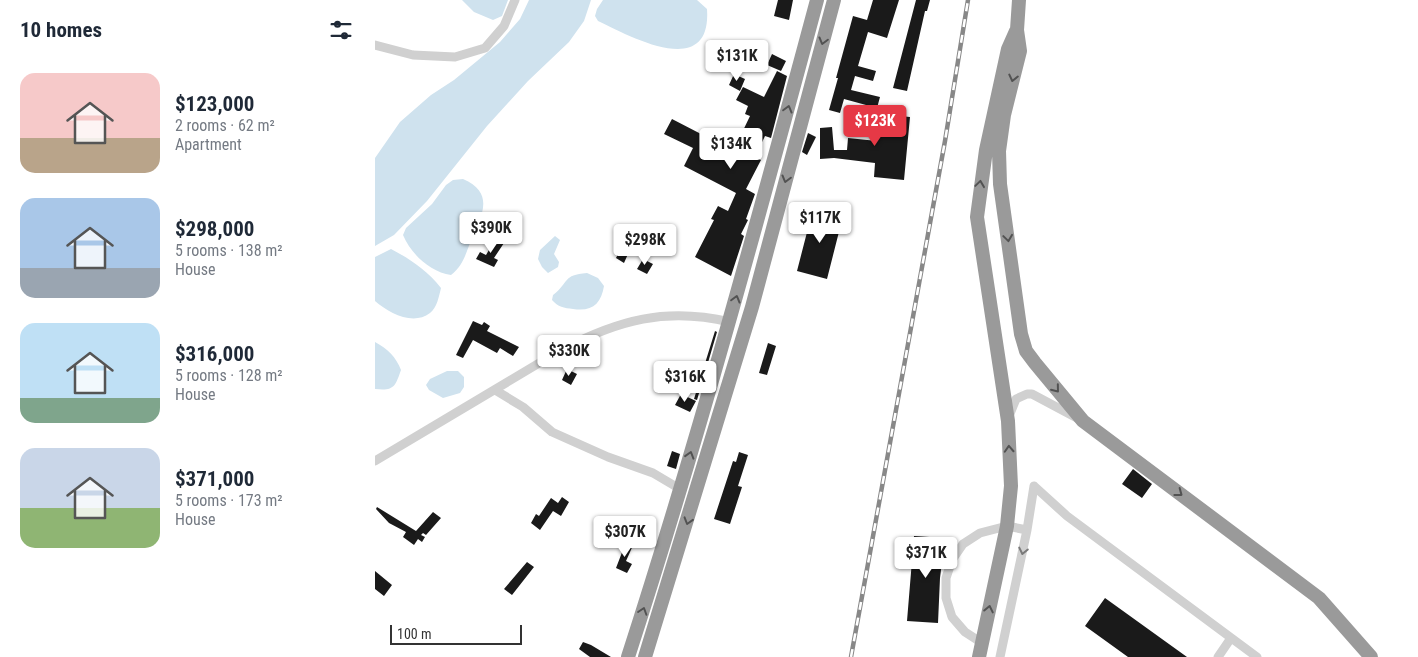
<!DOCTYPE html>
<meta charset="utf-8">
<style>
body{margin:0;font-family:"Roboto Condensed",sans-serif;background:#f2f2f3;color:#1f2937;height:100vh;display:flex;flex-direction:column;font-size:19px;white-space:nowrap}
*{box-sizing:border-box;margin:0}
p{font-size:16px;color:#747a83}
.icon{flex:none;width:28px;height:28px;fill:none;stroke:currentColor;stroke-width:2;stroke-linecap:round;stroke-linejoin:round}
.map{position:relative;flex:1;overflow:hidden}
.side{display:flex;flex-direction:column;background:#fff;width:375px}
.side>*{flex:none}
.scale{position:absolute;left:15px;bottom:12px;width:132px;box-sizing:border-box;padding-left:5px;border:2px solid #333;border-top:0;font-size:14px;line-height:18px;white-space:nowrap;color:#333;-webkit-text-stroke:4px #fff;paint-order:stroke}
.price{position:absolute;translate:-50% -42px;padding:0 11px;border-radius:5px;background:#fff;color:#222;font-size:16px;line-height:32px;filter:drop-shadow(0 1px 2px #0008)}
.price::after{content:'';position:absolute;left:50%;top:30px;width:15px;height:11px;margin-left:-8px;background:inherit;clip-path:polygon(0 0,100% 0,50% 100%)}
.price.current{background:#e63946;color:#fff}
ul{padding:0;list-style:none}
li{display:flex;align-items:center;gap:15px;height:125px;padding:0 20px}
li span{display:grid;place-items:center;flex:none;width:140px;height:100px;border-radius:15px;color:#555}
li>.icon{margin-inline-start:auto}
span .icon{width:60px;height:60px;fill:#fffc;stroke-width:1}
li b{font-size:21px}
h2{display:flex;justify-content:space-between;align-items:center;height:60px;padding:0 20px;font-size:21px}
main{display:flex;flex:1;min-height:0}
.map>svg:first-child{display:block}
.water{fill:#cfe2ee}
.building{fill:#1a1a1a}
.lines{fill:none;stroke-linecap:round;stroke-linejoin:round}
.minor{stroke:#d0d0d0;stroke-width:9}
.highway{stroke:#9a9a9a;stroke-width:14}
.rail-casing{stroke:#888;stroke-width:4.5}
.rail{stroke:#fff;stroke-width:2.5;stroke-dasharray:8;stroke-linecap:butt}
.oneway{stroke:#525252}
.oneway2{stroke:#7a7a7a}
</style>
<main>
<section class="side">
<h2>10 homes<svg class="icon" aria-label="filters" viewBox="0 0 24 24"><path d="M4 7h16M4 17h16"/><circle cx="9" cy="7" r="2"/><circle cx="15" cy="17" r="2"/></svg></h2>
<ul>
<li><span style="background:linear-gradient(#f6c9c9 65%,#b9a48a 0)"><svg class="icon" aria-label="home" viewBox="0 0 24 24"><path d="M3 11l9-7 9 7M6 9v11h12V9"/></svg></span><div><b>$123,000</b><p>2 rooms · 62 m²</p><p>Apartment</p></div></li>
<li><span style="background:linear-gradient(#a9c7e8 70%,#9aa5b1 0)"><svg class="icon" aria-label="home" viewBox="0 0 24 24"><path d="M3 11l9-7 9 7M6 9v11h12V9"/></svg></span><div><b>$298,000</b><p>5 rooms · 138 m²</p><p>House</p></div></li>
<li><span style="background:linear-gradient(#bfe0f5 75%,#7fa58c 0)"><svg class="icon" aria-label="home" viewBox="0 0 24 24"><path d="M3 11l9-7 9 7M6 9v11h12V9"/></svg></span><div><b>$316,000</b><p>5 rooms · 128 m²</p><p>House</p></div></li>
<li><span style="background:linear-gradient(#c9d6e8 60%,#8fb573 0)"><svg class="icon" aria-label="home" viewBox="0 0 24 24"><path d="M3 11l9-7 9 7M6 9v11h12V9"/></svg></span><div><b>$371,000</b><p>5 rooms · 173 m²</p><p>House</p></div></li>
</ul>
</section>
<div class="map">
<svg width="1043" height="657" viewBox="0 0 1043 657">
<rect width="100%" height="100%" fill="#fff"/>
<path class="water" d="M87 0H133L127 16 118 20 99 12Z
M154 0H216L209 21 194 42 153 81 112 126 52 201 19 235 0 246V158L25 122 56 95 79 80 125 42 145 19Z
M228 0H322L332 9C337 81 256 37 223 21L220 16 222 9Z
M88 179C120 193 107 215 97 238 91 252 89 265 76 275 55 272 36 254 28 235L31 228 57 204 71 185 78 180Z
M180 236 185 240 179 254 184 262 183 267 173 273 167 267 163 259 165 250Z
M16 249C35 259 52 270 66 288 64 296 62 308 55 313 38 326 14 313 0 301V257Z
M212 273 223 278 229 286C226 304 217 312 198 309 189 308 183 307 177 300L178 295C195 282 187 275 212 273Z
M0 342C13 349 21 357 26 370 20 387 19 391 0 389Z
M72 371H83L89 377V387L85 393 68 398 54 390 51 385 55 379Z"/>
<path class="building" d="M403 0H418L414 20 399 16Z
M498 0H524L512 38 493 32 483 66 501 71 498 81 480 76 476 90 505 97 502 108 469 99 465 113 454 110 463 78H461L478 16 492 20Z
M541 0H555L552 11H550L532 91 518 88Z
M397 54 411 61 406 71 392 65Z
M402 71 412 76 396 138 390 136 380 157 386 160 371 189 380 194 371 219 373 220 366 234 369 236 356 276 320 257 339 220 336 219 343 206 353 211 361 193 309 166 318 148 289 134 297 119 326 134 328 130 355 144 358 138 363 141 375 116 370 114 373 106 361 100 368 87 389 97Z
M359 74 370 79 365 91 354 85Z
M505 114 535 117 529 180 499 177 500 163 459 158 445 159V128L457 127 459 150H472L473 138 502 141Z
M433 133 441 137 432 155 427 152Z
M438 209 468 216 452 279 422 271Z
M121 238 129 243 119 258 123 260 119 267 101 259 105 252 111 255Z
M250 241 257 245 249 263 241 258Z
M268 259 278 264 272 274 262 269Z
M98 321 107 325 109 322 115 326 112 331 144 347 138 356 125 348 122 353 98 340 88 358 81 355Z
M340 331 342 332 322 400 319 399Z
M393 343 401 346 392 375 384 373Z
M192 369 202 374 196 385 187 380Z
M306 394 321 401 315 412 300 405Z
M297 451 305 454 301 469 292 466Z
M364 452 373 455 363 486 367 487 355 524 339 519 358 461 361 462Z
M758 469 777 484 767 498 747 484Z
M187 497 194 502 186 516 178 511 165 530 156 523 161 514 164 516 176 498 183 503Z
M2 507 41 531 58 512 66 518 51 535 48 533 46 535 50 537 47 542 43 539 39 545 28 537 31 532 14 523 1 509Z
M539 536 570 538 565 578 563 623 532 621Z
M254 541 259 543 251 561 257 564 252 573 241 568 251 542 252 543Z
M152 562 159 567 137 595 129 589Z
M0 571 17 585 9 596 0 589Z
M730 598 812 657H753L710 626Z
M208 642 216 645 236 657H215L204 649Z"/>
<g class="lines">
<path class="minor" d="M0 45 38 55 80 57 110 48 129 26 140 0
M120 390 148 407 177 432 233 457 278 473 305 489
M634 416 641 399 652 394H657L702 418
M0 461 186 350C243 320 291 307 355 322
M659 486 692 516 882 657
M607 643 590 632 577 617 571 598V578L577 560 588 544 605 533 632 526 652 530
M625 657 652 530 659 486
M843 657 856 638"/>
<path class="highway" d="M644 0 642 30 645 51 629 115 624 151 625 184 646 334 651 351 660 363 708 421 944 598 996 657
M253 657C323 440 383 220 442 0
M270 657 377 307 459 0
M604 657 632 526 636 486 633 421 602 217 611 150 633 49 641 31"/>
<defs>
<path id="rail" d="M476 657 570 141 593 0"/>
</defs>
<use href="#rail" class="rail-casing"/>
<use href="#rail" class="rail"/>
</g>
<defs><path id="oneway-chevron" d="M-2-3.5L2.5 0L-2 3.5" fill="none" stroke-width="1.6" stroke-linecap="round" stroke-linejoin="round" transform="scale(1.25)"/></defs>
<g class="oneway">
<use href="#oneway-chevron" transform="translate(448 41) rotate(105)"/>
<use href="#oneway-chevron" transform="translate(638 78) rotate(103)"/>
<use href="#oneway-chevron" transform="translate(413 109) rotate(-75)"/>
<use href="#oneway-chevron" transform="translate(411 179) rotate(105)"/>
<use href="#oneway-chevron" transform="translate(605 184) rotate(-82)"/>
<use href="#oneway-chevron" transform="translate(633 238) rotate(82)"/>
<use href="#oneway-chevron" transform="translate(361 299) rotate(-75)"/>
<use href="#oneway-chevron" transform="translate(681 389) rotate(51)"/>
<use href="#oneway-chevron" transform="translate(634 449) rotate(-93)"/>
<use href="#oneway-chevron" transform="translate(315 455) rotate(-73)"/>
<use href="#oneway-chevron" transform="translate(804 493) rotate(37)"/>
<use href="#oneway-chevron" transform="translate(313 521) rotate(107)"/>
<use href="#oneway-chevron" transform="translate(614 609) rotate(-78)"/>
<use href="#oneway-chevron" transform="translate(268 611) rotate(-72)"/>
</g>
<use class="oneway2" href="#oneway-chevron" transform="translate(648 551) rotate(102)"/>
</svg>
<div class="scale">100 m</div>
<b class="price" style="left:362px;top:82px">$131K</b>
<b class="price current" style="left:500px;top:147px">$123K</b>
<b class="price" style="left:356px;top:170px">$134K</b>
<b class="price" style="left:445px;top:244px">$117K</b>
<b class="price" style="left:116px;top:254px">$390K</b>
<b class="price" style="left:270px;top:266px">$298K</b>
<b class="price" style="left:194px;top:377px">$330K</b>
<b class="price" style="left:310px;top:403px">$316K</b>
<b class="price" style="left:250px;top:558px">$307K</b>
<b class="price" style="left:551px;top:579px">$371K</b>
</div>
</main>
